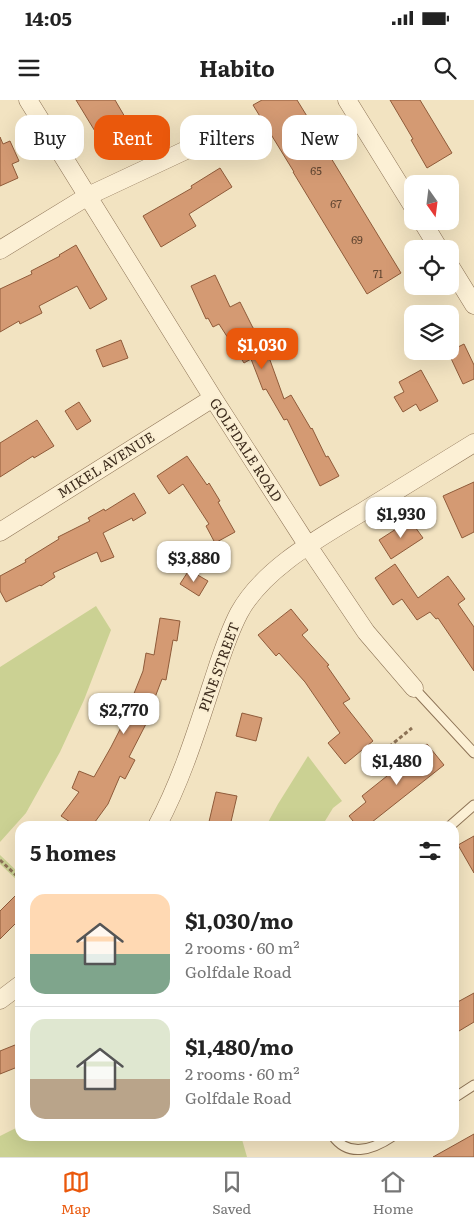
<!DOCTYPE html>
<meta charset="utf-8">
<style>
body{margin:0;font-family:Literata,serif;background:#f6f6f6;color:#222;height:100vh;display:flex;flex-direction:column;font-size:19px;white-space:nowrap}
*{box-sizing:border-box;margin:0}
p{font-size:16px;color:#767676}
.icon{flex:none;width:28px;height:28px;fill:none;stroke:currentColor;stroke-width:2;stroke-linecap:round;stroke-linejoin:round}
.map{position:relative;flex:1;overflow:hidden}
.details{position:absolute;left:15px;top:721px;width:444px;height:320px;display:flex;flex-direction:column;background:#fff;border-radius:15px;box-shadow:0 5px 20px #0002}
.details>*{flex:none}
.top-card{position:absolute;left:15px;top:15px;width:445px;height:45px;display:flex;gap:10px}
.needle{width:32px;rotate:166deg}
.buttons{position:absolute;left:404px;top:75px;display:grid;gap:10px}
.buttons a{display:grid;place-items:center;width:55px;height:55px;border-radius:10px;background:#fff;box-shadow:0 5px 20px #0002;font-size:25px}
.price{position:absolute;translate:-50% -42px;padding:0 11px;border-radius:10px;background:#fff;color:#222;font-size:16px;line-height:32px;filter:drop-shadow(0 1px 2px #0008)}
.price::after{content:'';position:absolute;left:50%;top:30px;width:15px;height:11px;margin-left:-8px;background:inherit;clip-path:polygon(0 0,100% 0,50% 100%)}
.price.active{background:#ea580c;color:#fff}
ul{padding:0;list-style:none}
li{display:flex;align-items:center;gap:15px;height:125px;padding:0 15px}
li+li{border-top:1px solid #e0e0e0}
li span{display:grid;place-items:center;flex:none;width:140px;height:100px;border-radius:15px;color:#555}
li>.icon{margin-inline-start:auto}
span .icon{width:60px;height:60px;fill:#fffc;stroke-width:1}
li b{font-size:21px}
h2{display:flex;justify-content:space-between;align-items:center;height:60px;padding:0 15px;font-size:21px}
.pill{padding:0 18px;border-radius:15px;background:#fff;box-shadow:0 5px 20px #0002;font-size:18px;line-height:45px}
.pill.active{background:#ea580c;color:#fff}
.status{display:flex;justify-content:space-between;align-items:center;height:35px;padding:0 25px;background:#fff;direction:ltr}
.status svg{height:14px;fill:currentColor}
header{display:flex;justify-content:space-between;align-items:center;height:65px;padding:0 15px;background:#fff;font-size:22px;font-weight:700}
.dock{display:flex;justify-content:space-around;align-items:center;height:70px;border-top:1px solid #e0e0e0;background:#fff;font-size:14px;color:#767676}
.dock a{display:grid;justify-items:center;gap:2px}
.dock .active{color:#ea580c}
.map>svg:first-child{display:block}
.green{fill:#cbd193}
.building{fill:#d49a73;stroke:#8f5b3a}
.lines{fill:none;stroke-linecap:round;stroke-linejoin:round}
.lane-casing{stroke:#8d7356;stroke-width:11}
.street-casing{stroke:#8d7356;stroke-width:19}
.path{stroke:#8d7356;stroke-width:3;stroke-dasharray:4 2.5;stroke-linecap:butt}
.lane{stroke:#fcf0d5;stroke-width:9}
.street{stroke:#fcf0d5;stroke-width:18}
.labels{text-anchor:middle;stroke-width:4;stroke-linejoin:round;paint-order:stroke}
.number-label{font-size:11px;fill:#624732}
.street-label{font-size:14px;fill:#3c2b1c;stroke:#f9edd1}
</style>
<div class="status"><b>14:05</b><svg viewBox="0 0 49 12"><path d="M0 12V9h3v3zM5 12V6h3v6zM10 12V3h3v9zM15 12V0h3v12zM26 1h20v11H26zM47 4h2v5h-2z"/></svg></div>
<header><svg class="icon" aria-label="menu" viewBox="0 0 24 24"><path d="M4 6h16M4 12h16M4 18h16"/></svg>Habito<svg class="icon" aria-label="search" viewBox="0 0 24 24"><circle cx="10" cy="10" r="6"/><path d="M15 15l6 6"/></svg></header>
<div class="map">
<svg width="474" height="1057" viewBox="0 0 474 1057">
<rect width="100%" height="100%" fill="#f2e3c1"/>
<path class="green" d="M96 506 111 530 84 600 60 652 26 713 0 742V567Z
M308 656 342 701 333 708 322 726H266L278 704Z
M0 755 20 774V783L0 764Z
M20 1026V1036H241L247 1057H0V1036Z"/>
<path class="building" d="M76 0H115L132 29 104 46Z
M262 0H297L318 34 317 35 401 173 367 194 293 72H294L253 5Z
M390 0H420L452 53 427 68 411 40 413 39Z
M0 37 3 44 10 41 19 61 12 64 18 78 0 86Z
M220 68 232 87 189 114 196 126 161 147 143 116 192 88 191 86Z
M76 145 107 199 90 209 77 186 39 206 42 213 20 224 19 221 0 232V189L32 174 31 171 60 156 59 155Z
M215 175 230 207 240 202 252 226 266 249 284 299 291 295 311 329 312 328 326 357 328 356 339 376 320 386 287 319 284 320 266 289 263 290 251 259 244 263 219 224 213 227 208 218 206 219 191 186Z
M121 240 128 258 103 267 96 250Z
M464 244 474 265V279L463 284 448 252Z
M421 270 438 301 420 311 416 304 403 312 394 297 404 292 399 282Z
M79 302 91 321 77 330 65 311Z
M37 320 54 346 34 358 33 356 0 377V343Z
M187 356 207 385 209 383 220 401 218 402 235 432 215 443 206 426 209 424 183 384 169 394 157 376Z
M474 382V432L462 438 443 396Z
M134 393 146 413 133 421 132 418 103 433 114 457 101 462 97 452 53 473 55 477 41 486 40 485 6 502 0 491V476L26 462 25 460 59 439 58 437 90 421 88 418 104 409 105 411Z
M410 420 423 438 391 459 379 440Z
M395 464 418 498 448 476 465 499 458 504 474 527V571L438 518 436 519 430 512 417 520 402 499 393 505 375 478Z
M189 470 208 481 199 496 180 484Z
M291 509 308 530 302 535 329 565 327 566 350 599 343 603 373 641 345 664 328 643 340 633 305 582 279 553 276 556 258 535Z
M160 518 180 521 177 541 173 540 166 580 162 579 146 621 147 622 129 657 135 660 125 679 120 676 108 704 92 726H76L61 716 79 692 72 688 79 671 94 677 111 647 134 602 131 601 143 571 146 553 154 555Z
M242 613 262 618 256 641 236 636Z
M427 644 444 665 367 726H357L349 716 366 702 362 696Z
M216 692 237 696 230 726H208Z
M474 736V773L458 745Z
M20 791V819L0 839V811Z
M474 893V922L454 934V904Z
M20 943V966L0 974V951Z
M474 1034V1057H433Z"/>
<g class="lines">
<defs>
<path id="lane" d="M414 588 474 653
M450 726 474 705
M454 998 474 985
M333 1036C348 1057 371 1051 393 1036"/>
<path id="street" d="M28 0 213 298 308 446 366 532 414 588
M347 0 412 105
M422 121 439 149
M0 150 88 96 199 44
M450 166 474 205
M0 432 213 298
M157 726C181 681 196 633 212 584 220 560 227 536 239 513 264 467 323 436 367 409 403 387 438 365 474 343
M0 900 20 885"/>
</defs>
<use href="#lane" class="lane-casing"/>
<use href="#street" class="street-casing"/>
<path class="path" d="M369 663 412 628
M0 760 20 779"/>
<use href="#lane" class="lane"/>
<use href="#street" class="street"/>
</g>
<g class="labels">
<g class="number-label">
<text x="316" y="75">65</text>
<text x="336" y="108">67</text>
<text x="357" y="144">69</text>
<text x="378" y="178">71</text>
</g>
<g class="street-label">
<text transform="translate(246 350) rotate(57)" y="5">GOLFDALE ROAD</text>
<text transform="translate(106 365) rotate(-32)" y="5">MIKEL AVENUE</text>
<text transform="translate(219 567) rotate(-70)" y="5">PINE STREET</text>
</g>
</g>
</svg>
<div class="buttons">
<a><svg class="needle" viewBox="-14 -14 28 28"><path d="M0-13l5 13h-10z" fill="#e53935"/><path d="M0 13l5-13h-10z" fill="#767676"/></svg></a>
<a><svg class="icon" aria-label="locate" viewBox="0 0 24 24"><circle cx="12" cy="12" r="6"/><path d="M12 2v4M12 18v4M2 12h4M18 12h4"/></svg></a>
<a><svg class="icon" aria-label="layers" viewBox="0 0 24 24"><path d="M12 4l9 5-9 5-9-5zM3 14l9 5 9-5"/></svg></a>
</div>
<b class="price active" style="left:262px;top:270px">$1,030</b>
<b class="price" style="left:401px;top:439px">$1,930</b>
<b class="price" style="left:194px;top:483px">$3,880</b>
<b class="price" style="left:124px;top:635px">$2,770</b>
<b class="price" style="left:397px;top:686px">$1,480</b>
<div class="top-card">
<a class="pill">Buy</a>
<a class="pill active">Rent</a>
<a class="pill">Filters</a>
<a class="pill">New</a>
</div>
<section class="details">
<h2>5 homes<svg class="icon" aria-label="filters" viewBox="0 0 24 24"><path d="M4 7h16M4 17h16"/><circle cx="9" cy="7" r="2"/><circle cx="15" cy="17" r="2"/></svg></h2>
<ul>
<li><span style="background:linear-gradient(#ffd9b3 60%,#7fa58c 0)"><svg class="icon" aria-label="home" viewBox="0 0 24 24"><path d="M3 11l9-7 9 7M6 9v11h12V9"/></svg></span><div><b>$1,030/mo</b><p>2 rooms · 60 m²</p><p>Golfdale Road</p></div></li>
<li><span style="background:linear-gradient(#dfe7d0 60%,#b9a48a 0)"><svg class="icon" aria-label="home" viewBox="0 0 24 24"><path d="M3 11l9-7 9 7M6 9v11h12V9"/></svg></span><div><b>$1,480/mo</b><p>2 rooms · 60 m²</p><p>Golfdale Road</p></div></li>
</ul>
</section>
</div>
<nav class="dock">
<a class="active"><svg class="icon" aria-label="map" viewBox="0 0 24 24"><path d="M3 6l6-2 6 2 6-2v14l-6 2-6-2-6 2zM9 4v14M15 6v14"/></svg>Map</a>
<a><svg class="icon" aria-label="saved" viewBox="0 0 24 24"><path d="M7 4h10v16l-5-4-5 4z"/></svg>Saved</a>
<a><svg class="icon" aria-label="home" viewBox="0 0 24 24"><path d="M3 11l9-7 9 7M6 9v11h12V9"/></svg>Home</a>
</nav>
